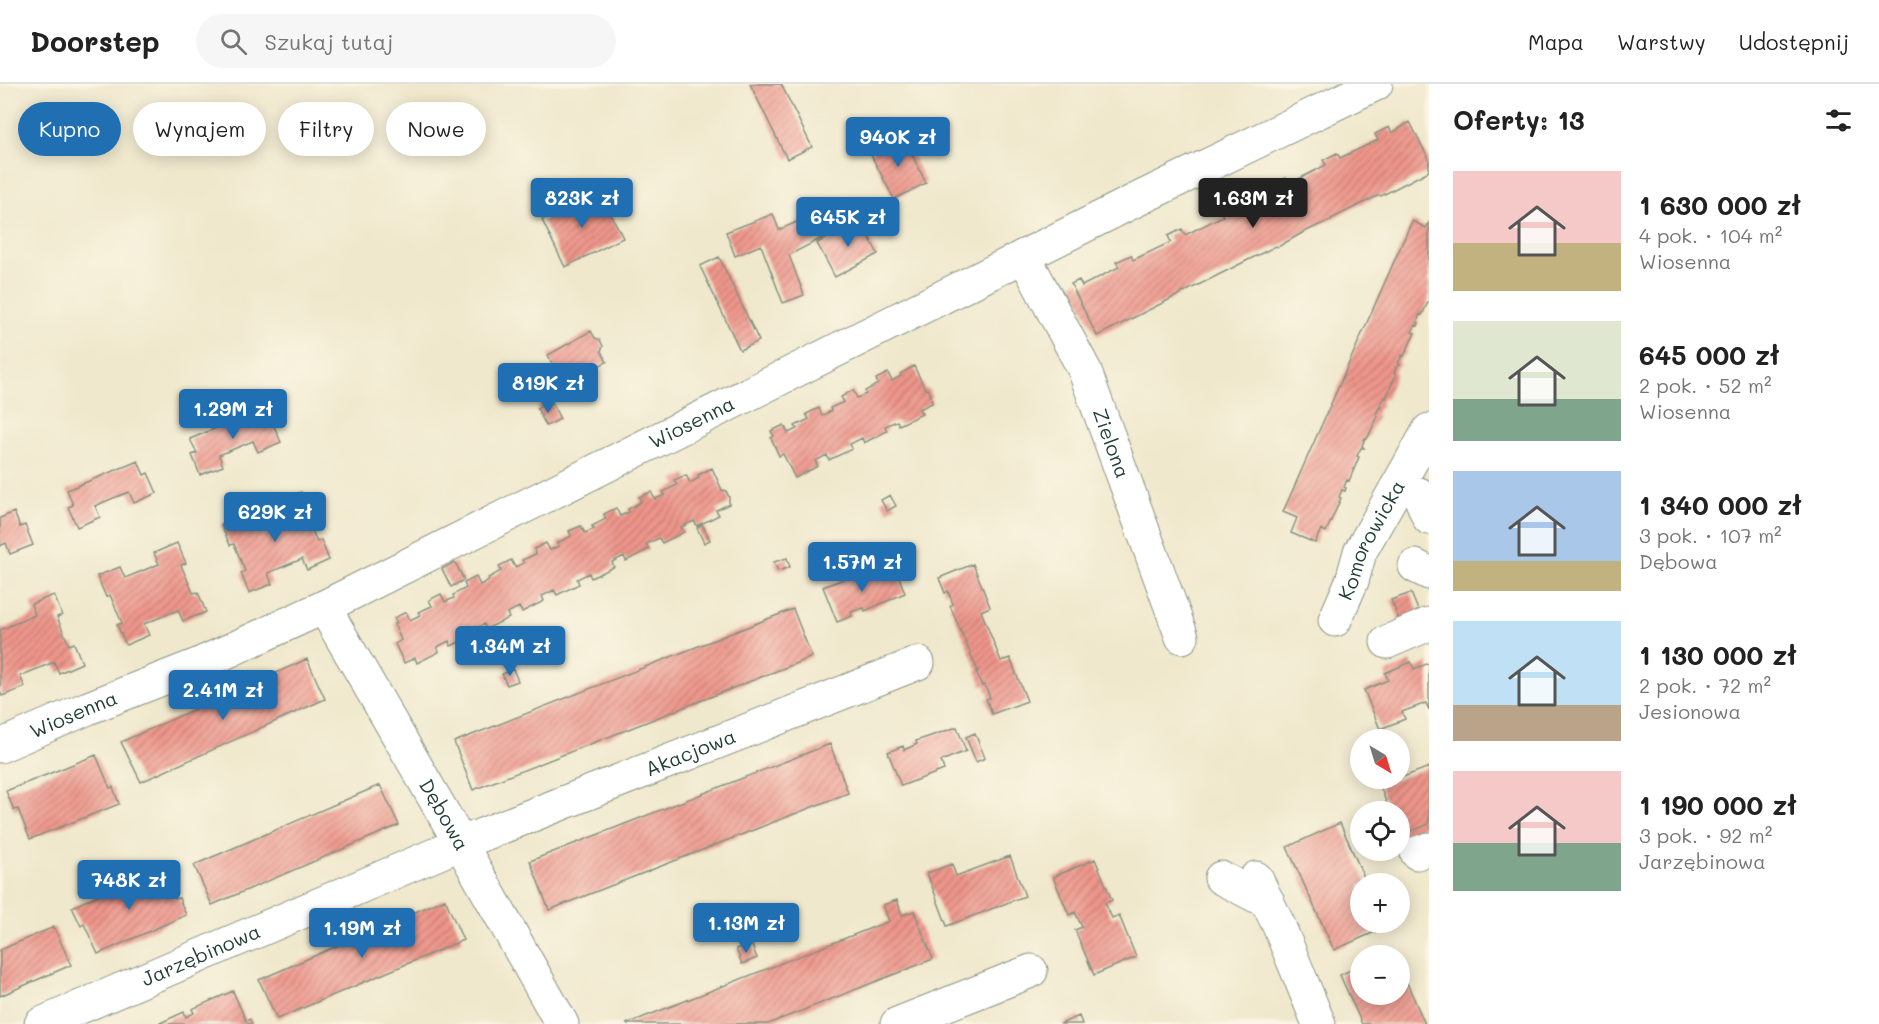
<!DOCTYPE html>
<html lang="pl">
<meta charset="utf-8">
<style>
body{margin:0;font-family:Mali,sans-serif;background:#f6f6f6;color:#222;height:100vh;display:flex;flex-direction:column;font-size:22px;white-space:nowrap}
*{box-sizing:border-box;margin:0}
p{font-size:20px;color:#767676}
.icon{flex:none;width:33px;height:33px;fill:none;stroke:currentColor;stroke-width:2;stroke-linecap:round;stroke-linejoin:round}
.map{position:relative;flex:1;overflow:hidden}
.sheet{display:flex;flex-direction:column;background:#fff;width:450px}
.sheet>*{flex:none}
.top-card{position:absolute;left:18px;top:18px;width:570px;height:54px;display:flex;gap:12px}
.needle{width:39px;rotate:142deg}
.controls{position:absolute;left:1350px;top:645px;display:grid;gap:12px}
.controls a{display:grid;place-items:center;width:60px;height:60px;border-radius:50%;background:#fff;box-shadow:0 3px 15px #0003;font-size:30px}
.price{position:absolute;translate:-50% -51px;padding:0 14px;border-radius:6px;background:#1f6fb2;color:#fff;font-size:20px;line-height:39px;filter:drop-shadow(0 2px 3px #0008)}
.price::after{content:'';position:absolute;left:50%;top:36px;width:18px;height:14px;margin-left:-9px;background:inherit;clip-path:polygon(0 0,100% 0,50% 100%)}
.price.current{background:#222;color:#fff}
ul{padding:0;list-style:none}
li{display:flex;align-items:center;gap:18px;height:150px;padding:0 24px}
li span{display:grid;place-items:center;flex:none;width:168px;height:120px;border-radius:0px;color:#555}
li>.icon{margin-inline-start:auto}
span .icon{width:72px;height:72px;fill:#fffc;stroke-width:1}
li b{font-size:26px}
h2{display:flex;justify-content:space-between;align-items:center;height:72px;padding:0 24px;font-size:26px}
.chip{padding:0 21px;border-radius:27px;background:#fff;box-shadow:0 3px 15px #0003;font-size:21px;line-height:54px}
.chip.current{background:#1f6fb2;color:#fff}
header{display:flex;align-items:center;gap:36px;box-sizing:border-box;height:84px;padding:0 30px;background:#fff;border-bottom:2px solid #e0e0e0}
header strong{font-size:28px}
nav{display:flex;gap:33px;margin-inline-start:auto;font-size:21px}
.search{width:420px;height:54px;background:#f6f6f6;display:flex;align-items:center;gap:15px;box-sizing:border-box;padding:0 21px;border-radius:33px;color:#767676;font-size:22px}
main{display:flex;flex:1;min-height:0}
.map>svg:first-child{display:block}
.building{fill:url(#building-hatch)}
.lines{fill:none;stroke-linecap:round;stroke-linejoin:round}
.minor-casing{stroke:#879280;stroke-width:35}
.minor{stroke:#fff;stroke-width:33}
.labels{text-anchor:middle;stroke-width:4.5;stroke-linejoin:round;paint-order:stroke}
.street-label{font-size:20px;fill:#1f3d34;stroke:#fcf5e5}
</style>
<header>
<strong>Doorstep</strong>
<div class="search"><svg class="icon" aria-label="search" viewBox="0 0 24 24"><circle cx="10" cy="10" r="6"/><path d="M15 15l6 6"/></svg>Szukaj tutaj</div>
<nav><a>Mapa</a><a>Warstwy</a><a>Udostępnij</a></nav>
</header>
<main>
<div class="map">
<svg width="1429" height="940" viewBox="0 0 1429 940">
<defs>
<pattern id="building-hatch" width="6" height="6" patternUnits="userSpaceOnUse" patternTransform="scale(1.5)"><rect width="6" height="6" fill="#ef968b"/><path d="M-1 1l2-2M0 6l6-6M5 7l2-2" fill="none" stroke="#c17c72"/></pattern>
</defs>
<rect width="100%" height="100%" fill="#fcf5e5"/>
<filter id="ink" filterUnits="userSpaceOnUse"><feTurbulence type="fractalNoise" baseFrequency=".0167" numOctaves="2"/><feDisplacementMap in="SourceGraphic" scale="12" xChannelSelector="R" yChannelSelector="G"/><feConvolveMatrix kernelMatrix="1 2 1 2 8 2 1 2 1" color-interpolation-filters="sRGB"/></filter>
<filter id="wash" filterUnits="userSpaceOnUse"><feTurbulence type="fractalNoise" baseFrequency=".008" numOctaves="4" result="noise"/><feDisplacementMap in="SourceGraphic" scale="24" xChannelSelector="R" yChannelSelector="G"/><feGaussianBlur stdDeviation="1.35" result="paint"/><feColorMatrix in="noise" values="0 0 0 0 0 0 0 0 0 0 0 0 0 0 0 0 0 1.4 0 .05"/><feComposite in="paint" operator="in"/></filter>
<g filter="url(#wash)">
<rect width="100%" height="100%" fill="#efe8cc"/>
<g id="blocks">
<path class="building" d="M750 0H781L812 63 787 75Z
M1410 38 1429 76V87L1381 112 1379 111 1331 135V137H1328L1302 149 1278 163 1276 162 1254 173 1097 252 1071 200 1079 196 1082 202 1119 183 1116 178 1131 171 1133 176 1171 158 1168 152 1182 145 1185 151 1223 132 1220 127 1227 123 1234 120 1237 125 1274 107 1271 101 1286 94 1289 100 1326 81 1323 76 1337 69 1340 74 1378 56 1375 50 1389 43 1392 49Z
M903 53 926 99 894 115 870 69Z
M599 107 623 154 565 183 542 136Z
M773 130 779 146 812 131 824 153 789 171 804 211 783 219 761 161 735 172 726 148Z
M860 136 878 170 835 193 817 159Z
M1412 137 1426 144 1429 138V216L1422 231 1420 230 1417 238 1419 239 1418 242 1416 241 1412 248 1415 249 1404 272 1402 271 1398 279 1400 281 1397 282 1394 289 1396 290 1386 314 1384 313 1380 321 1382 322 1381 324 1379 323 1376 331 1378 332 1367 355 1365 354 1362 362 1364 364H1361L1357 372 1359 373 1349 397 1347 396 1344 403 1346 404 1345 407 1342 406 1339 413 1341 414 1326 448 1321 445 1315 459 1291 449 1297 434 1283 428Z
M719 173 759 257 740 266 700 182Z
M591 247 595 254 600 256 603 262 601 267 607 278 561 298 548 271Z
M914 282 925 305 929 306 931 312 932 319 919 325 922 330 899 341 897 337 885 342 887 347 864 359 862 354 850 360 852 365 829 376 827 371 815 377 818 382 795 394 783 370 779 372 771 354 774 352 771 347 784 341 788 349 797 345 795 342 809 335 806 330 819 324 822 332 831 327 830 324 844 318 841 313 853 306 857 314 866 310 865 307 878 300 876 295 888 289 892 297 901 292 900 290Z
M551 317 560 335 546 342 537 324Z
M262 325 268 340 272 338 281 358 258 368 253 357 219 371 223 382 200 391 192 371 197 369 190 355Z
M138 377 144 391 148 389 157 409 134 419 129 408 111 415 95 422 100 433 77 443 68 423 73 421 67 406Z
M712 384 722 406 726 407 729 413V420L716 426 719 431 697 442 694 437 681 443 684 448 662 459 659 454 646 460 649 465 626 477 624 472 612 478 614 483 591 494 589 489 577 495 579 500 557 511 554 506 542 512 544 517 522 528 519 523 507 529 509 534 486 545 484 540 472 546 474 551 451 562 449 557 437 563 439 568 417 579 415 574 404 579 395 560 401 556 394 540 397 539 394 534 406 528 410 536 420 531 418 528 432 522 429 516 441 510 445 518 454 514 453 511 466 504 464 499 476 493 480 501 489 496 488 494 501 487 499 482 511 476 515 483 524 479 522 476 536 470 534 465 546 459 550 466 559 462 557 459 571 452 569 447 581 442 585 449 594 445 592 442 606 435 604 430 616 424 620 432 629 428 628 425 641 418 639 413 651 408 655 415 665 411 663 408 677 401 674 396 686 391 690 399 699 394 698 391Z
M301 408 310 428 305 430 317 458 321 456 329 476 307 486 302 475 268 489 272 500 249 509 241 489 245 487 234 460 230 461 221 441 244 432 249 443 265 436 283 428 278 417Z
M890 411 896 422 887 427 881 416Z
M14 428 20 443 25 441 33 461 10 470 6 459 0 462V434Z
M702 440 710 456 704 459 697 444Z
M177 459 186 479 181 481 193 509 198 508 206 528 183 537 178 526 144 540 149 551 126 561 117 541 122 539 110 511 106 513 97 492 120 483 125 494 159 480 154 469Z
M787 474 790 483 778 487 774 478Z
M455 478 464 496 451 503 442 485Z
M973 480 990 523 981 527 1001 577 1010 574 1027 617 992 630 986 615 990 614 985 601 982 602 976 587H978L950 522 953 520 948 507 945 509 939 494Z
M896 485 905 509 865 527 864 524 851 528 852 532 837 538 823 503 867 486 871 495Z
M1411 509 1421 533 1401 540 1391 516Z
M54 511 62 531 57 533 69 561 74 559 82 579 59 589 54 578 20 592 25 603 2 612 0 608V546L35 531 31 520Z
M793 525 812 573 473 706 454 658Z
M307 575 325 615 141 698 121 658Z
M1411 578 1414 585 1429 579V626L1426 619 1402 628 1405 635 1380 645 1364 606 1388 596 1385 589Z
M513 585 518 597 507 601 502 590Z
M957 643 966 667 941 677 944 686 901 702 888 668 903 662 904 666 917 660 916 657Z
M975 649 985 674 976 678 966 653Z
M830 660 848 709 549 826 530 777Z
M96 671 110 704 113 703 119 720 30 755 18 725 14 726 6 707Z
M1429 683V740L1400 752V728H1390L1380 702Z
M380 701 399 741 212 821 194 781Z
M1340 739 1367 800H1360V838H1384L1386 843 1334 866 1287 763Z
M1010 772 1025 812 947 842 927 789 952 780 956 792Z
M1095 775 1112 816 1105 819 1112 834 1119 831 1136 873 1094 891 1075 846 1082 843 1075 828 1069 831 1053 793Z
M160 783 175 815 179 814 186 831 98 870 84 840 81 842 72 823Z
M445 815 463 856 277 935 259 896Z
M897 816 902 831 914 827 933 875 768 940H626L889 837 883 821Z
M54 843 71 881 0 912V866Z
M751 859 757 874 742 880 736 865Z
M1360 881V910H1400V883L1425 940H1362L1340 891Z
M233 907 246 937 250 935 252 940H158L184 928 186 933 194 929 192 925Z
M1079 932 1082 940H1060Z"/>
</g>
</g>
<g filter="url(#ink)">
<use href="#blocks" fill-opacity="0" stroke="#879280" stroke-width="1.5"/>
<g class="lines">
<defs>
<g id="minor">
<path id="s1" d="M1024 172 1084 285 1182 553"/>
<path d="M1419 410 1429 434"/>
<path d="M1415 482 1429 489"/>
<path id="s2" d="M324 523 454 748 562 940"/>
<path id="s3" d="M1335 536 1352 497 1360 468 1429 346"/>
<path d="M1387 558 1429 540"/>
<path id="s4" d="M0 662 88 624 200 580 324 523 1132 118 1376 0"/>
<path d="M1417 769 1429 765"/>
<path d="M1221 794 1268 818"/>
<path d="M1256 794 1279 842 1319 940"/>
<path id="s5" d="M41 940 469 756 918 579"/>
<path d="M897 940 1031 887"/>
</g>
</defs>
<use href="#minor" class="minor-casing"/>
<use href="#minor" class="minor"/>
</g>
</g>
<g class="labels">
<g class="street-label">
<text dy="7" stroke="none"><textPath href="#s4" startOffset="764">Wiosenna</textPath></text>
<text dy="7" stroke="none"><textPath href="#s1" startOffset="207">Zielona</textPath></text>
<text dy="7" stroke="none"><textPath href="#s3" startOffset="88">Komorowicka</textPath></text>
<text dy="7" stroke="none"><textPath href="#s4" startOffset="80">Wiosenna</textPath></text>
<text dy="7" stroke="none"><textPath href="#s5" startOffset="704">Akacjowa</textPath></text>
<text dy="7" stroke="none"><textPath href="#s2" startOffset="240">Dębowa</textPath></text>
<text dy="7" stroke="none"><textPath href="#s5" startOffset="174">Jarzębinowa</textPath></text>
</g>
</g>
</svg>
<div class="controls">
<a><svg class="needle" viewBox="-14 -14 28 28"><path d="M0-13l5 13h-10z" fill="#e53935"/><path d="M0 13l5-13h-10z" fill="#767676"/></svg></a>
<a><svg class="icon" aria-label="locate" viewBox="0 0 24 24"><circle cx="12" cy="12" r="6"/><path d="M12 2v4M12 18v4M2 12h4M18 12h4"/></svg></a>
<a>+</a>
<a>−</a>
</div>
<b class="price" style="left:898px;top:84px">940K zł</b>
<b class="price" style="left:582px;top:145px">823K zł</b>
<b class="price current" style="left:1253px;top:145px">1.63M zł</b>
<b class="price" style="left:848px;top:164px">645K zł</b>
<b class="price" style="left:548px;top:330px">819K zł</b>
<b class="price" style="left:233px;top:356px">1.29M zł</b>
<b class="price" style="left:275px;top:459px">629K zł</b>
<b class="price" style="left:862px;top:509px">1.57M zł</b>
<b class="price" style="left:510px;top:593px">1.34M zł</b>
<b class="price" style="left:223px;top:637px">2.41M zł</b>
<b class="price" style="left:129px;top:827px">748K zł</b>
<b class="price" style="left:746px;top:870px">1.13M zł</b>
<b class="price" style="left:362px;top:875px">1.19M zł</b>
<div class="top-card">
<a class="chip current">Kupno</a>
<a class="chip">Wynajem</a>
<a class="chip">Filtry</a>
<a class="chip">Nowe</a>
</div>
</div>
<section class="sheet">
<h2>Oferty: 13<svg class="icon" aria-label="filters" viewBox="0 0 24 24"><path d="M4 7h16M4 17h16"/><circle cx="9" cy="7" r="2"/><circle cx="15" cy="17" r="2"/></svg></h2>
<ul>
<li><span style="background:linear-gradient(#f6c9c9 60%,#c2b280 0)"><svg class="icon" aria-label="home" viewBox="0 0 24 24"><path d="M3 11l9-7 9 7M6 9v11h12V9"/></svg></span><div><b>1 630 000 zł</b><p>4 pok. · 104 m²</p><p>Wiosenna</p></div></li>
<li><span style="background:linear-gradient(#dfe7d0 65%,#7fa58c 0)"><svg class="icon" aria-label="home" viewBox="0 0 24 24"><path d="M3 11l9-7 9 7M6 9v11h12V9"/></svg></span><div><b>645 000 zł</b><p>2 pok. · 52 m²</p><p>Wiosenna</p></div></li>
<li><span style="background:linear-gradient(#a9c7e8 75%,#c2b280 0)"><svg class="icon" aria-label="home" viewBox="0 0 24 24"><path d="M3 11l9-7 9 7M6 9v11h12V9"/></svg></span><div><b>1 340 000 zł</b><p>3 pok. · 107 m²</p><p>Dębowa</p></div></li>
<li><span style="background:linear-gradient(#bfe0f5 70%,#b9a48a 0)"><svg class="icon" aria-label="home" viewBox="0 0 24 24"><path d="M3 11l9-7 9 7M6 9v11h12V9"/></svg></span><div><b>1 130 000 zł</b><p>2 pok. · 72 m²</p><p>Jesionowa</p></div></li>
<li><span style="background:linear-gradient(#f6c9c9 60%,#7fa58c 0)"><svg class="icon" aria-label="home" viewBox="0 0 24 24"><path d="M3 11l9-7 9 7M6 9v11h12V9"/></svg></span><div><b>1 190 000 zł</b><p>3 pok. · 92 m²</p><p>Jarzębinowa</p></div></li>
</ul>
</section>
</main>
